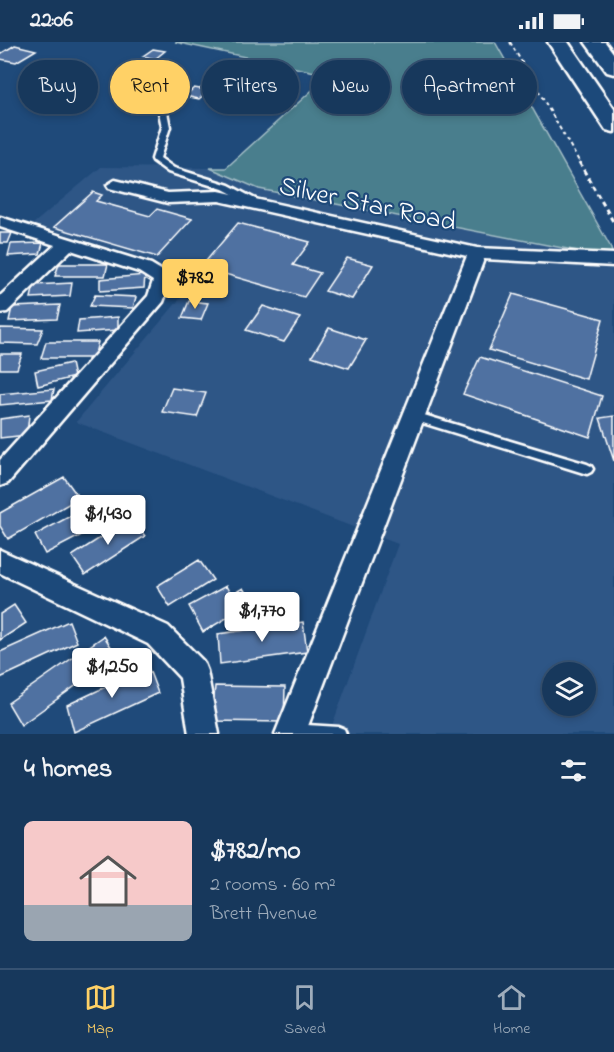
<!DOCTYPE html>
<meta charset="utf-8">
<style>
body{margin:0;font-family:"Indie Flower",sans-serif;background:#244365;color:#f1f3f6;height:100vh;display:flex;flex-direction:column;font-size:22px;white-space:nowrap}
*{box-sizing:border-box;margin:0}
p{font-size:20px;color:#9eacbb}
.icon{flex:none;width:33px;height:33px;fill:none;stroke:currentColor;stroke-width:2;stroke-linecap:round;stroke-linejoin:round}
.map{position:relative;height:692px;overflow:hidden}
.drawer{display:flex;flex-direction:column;background:#17385c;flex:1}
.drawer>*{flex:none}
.guide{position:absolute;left:18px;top:18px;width:579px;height:54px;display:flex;gap:12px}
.fabs{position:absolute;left:542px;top:620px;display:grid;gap:12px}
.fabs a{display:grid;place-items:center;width:54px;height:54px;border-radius:50%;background:#17385c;box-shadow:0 3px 9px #0003,0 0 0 2px #365272;font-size:30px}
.price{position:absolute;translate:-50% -51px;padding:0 14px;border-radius:6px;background:#fff;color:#222;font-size:20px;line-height:39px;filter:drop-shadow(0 2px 3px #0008)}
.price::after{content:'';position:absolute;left:50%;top:36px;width:18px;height:14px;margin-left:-9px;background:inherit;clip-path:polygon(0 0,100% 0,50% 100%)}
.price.on{background:#ffd166;color:#111}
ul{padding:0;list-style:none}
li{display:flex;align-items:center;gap:18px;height:150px;padding:0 24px}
li span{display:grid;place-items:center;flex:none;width:168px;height:120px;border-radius:9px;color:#555}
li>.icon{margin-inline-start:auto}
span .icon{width:72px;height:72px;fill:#fffc;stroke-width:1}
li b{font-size:26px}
h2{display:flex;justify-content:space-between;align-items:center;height:72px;padding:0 24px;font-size:26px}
.chip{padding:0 21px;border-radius:27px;background:#17385c;box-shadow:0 3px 9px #0003,0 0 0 2px #365272;font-size:21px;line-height:54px}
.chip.on{background:#ffd166;color:#111}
.status{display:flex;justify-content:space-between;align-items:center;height:42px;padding:0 30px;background:#17385c;direction:ltr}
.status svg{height:16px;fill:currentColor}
.tabs{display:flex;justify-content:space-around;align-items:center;height:84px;border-top:2px solid #365272;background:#17385c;font-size:16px;color:#9eacbb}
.tabs a{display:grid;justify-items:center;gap:3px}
.tabs .on{color:#ffd166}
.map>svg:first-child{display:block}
.built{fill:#2e5686;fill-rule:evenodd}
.green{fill:#497e8d;stroke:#a4bec6;stroke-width:1.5}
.building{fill:#5071a1;stroke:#fff;stroke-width:1.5}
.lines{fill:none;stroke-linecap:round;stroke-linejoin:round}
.service-casing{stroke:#fff;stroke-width:5}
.minor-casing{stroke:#fff;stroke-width:5}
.primary-casing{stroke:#fff;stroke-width:5}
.path-far1{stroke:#fff;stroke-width:2;stroke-dasharray:4 3;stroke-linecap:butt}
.path{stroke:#fff;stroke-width:3;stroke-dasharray:5 4;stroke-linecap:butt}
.service{fill:#1f4a7a;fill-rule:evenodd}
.minor{fill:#1f4a7a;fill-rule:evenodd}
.primary{fill:#1f4a7a;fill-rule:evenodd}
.labels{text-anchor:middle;stroke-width:4.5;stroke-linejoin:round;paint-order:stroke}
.street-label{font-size:27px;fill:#fff;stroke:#1f4a7a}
</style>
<div class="status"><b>22:06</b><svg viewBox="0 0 49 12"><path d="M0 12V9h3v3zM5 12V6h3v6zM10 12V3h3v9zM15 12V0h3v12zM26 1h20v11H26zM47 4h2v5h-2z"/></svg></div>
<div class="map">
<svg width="614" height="692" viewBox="0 0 614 692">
<rect width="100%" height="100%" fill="#1f4a7a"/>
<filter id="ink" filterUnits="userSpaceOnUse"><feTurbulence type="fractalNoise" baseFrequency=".0167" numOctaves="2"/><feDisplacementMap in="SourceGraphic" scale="12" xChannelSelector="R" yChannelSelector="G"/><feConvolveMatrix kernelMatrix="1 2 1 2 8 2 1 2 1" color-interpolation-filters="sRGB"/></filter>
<g filter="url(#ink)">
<path class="built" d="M101 125 210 126 259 147 614 216V692H329L398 502 76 380 200 233 33 182ZM552 630H585V663H552Z"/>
<path class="green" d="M175 0H495L610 204 614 216 259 147 210 126H226L329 33Z"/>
<path class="building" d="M15 3 36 8 16 20 0 17V12Z
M153 7 165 9 155 17 143 14Z
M262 25 278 28 272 34 256 32Z
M208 40 216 42 199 57 185 54 194 46 200 47Z
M93 150 102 153 96 159 150 174 157 167 192 177 157 215 54 185Z
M238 181 310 200 293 223 320 231 304 255 201 225Z
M0 191H12L8 201H0Z
M43 201 40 212 8 214 11 202Z
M347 216 373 223 352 257 325 249Z
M59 222H108L105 234H55Z
M145 233 144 246 100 249V237Z
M72 241 70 254 31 256 34 243Z
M513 252 603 277 586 337 489 308Z
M95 253 136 255 133 266 90 264Z
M189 259 208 261 201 278 182 276Z
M60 263 57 277 9 279 12 265Z
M263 264 300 276 284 300 246 288Z
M118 275V288L77 291 79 278Z
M0 286 43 287 37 302 0 301Z
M329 286 366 298 349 326 312 314Z
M46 300H98L94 316H41Z
M0 312H22L17 327H0Z
M480 315 602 354 590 395 463 352Z
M71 321 74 335 38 344 35 329Z
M172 346 206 351 197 375 162 370Z
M54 347 52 358 0 363V352Z
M29 373 27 393 0 396V377Z
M614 374V419L600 376Z
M64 435 79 456 8 497 0 484V471Z
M89 464 101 483 45 512 35 493Z
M131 476 145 494 85 533 72 514Z
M199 518 213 538 170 565 157 544Z
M226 544 231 553 243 546 252 561 203 590 189 564Z
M14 563 26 581 0 598V572Z
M69 579 77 600 0 636V610Z
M303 580 307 610 220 622 218 592Z
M104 594 117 614 21 683 8 661Z
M148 625 158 651 74 690 67 663Z
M215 644 285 645 284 680 212 679Z"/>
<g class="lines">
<defs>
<path id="service" d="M163 68 167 70 170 85 160 116 174 126 229 143 257 158V162H251L223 147 168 130 153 119 152 117 162 85 159 70Z
M414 370 587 422 591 424 593 427 591 430 587 432 410 377 409 374 410 371Z
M291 682 339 685 344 687 346 692H285L284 689 286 684Z"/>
<path id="minor" d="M115 138 168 151 219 149 477 206 614 212V224L484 217 305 692H275L467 214 219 159 168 161 109 146 107 143Z
M0 175 151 222 169 233 172 237 163 260 8 441 0 444V418L148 254 153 239 139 230 71 208 7 270 0 271V254L55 203 0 185Z
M0 508 168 584 203 619 207 629 219 692H189L180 636 148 602 0 531Z"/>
<path id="primary" d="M548 0H568L614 67V90L606 88Z
M585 0H605L614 12V32L607 30Z"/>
</defs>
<use href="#service" class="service-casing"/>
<use href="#minor" class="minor-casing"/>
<use href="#primary" class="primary-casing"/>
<path class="path-far1" d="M510 0 580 121"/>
<path class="path" d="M579 120 614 181"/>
<use href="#service" class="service"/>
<use href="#minor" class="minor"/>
<use href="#primary" class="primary"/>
</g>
</g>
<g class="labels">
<g class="street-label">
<text transform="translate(368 161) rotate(12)" y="9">Silver Star Road</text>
</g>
</g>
</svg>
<div class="fabs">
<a><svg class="icon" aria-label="layers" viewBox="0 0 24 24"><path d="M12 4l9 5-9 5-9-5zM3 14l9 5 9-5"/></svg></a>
</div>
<b class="price on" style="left:195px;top:268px">$782</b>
<b class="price" style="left:108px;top:504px">$1,430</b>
<b class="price" style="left:262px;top:601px">$1,770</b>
<b class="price" style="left:112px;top:657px">$1,250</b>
<div class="guide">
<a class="chip">Buy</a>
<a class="chip on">Rent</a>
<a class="chip">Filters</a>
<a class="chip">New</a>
<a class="chip">Apartment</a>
</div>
</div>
<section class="drawer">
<h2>4 homes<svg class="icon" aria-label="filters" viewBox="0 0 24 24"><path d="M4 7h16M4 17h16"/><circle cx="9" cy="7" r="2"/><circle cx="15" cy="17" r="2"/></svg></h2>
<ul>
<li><span style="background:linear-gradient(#f6c9c9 70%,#9aa5b1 0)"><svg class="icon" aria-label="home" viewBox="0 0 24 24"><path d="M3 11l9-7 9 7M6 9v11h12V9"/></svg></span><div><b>$782/mo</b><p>2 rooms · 60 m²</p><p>Brett Avenue</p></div></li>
</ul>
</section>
<nav class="tabs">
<a class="on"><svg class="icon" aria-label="map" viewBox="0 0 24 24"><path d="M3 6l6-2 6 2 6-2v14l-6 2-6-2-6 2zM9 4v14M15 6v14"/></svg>Map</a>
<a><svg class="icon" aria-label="saved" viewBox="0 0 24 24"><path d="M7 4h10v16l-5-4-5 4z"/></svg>Saved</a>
<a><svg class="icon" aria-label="home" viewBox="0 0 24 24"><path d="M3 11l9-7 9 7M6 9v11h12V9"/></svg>Home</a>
</nav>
